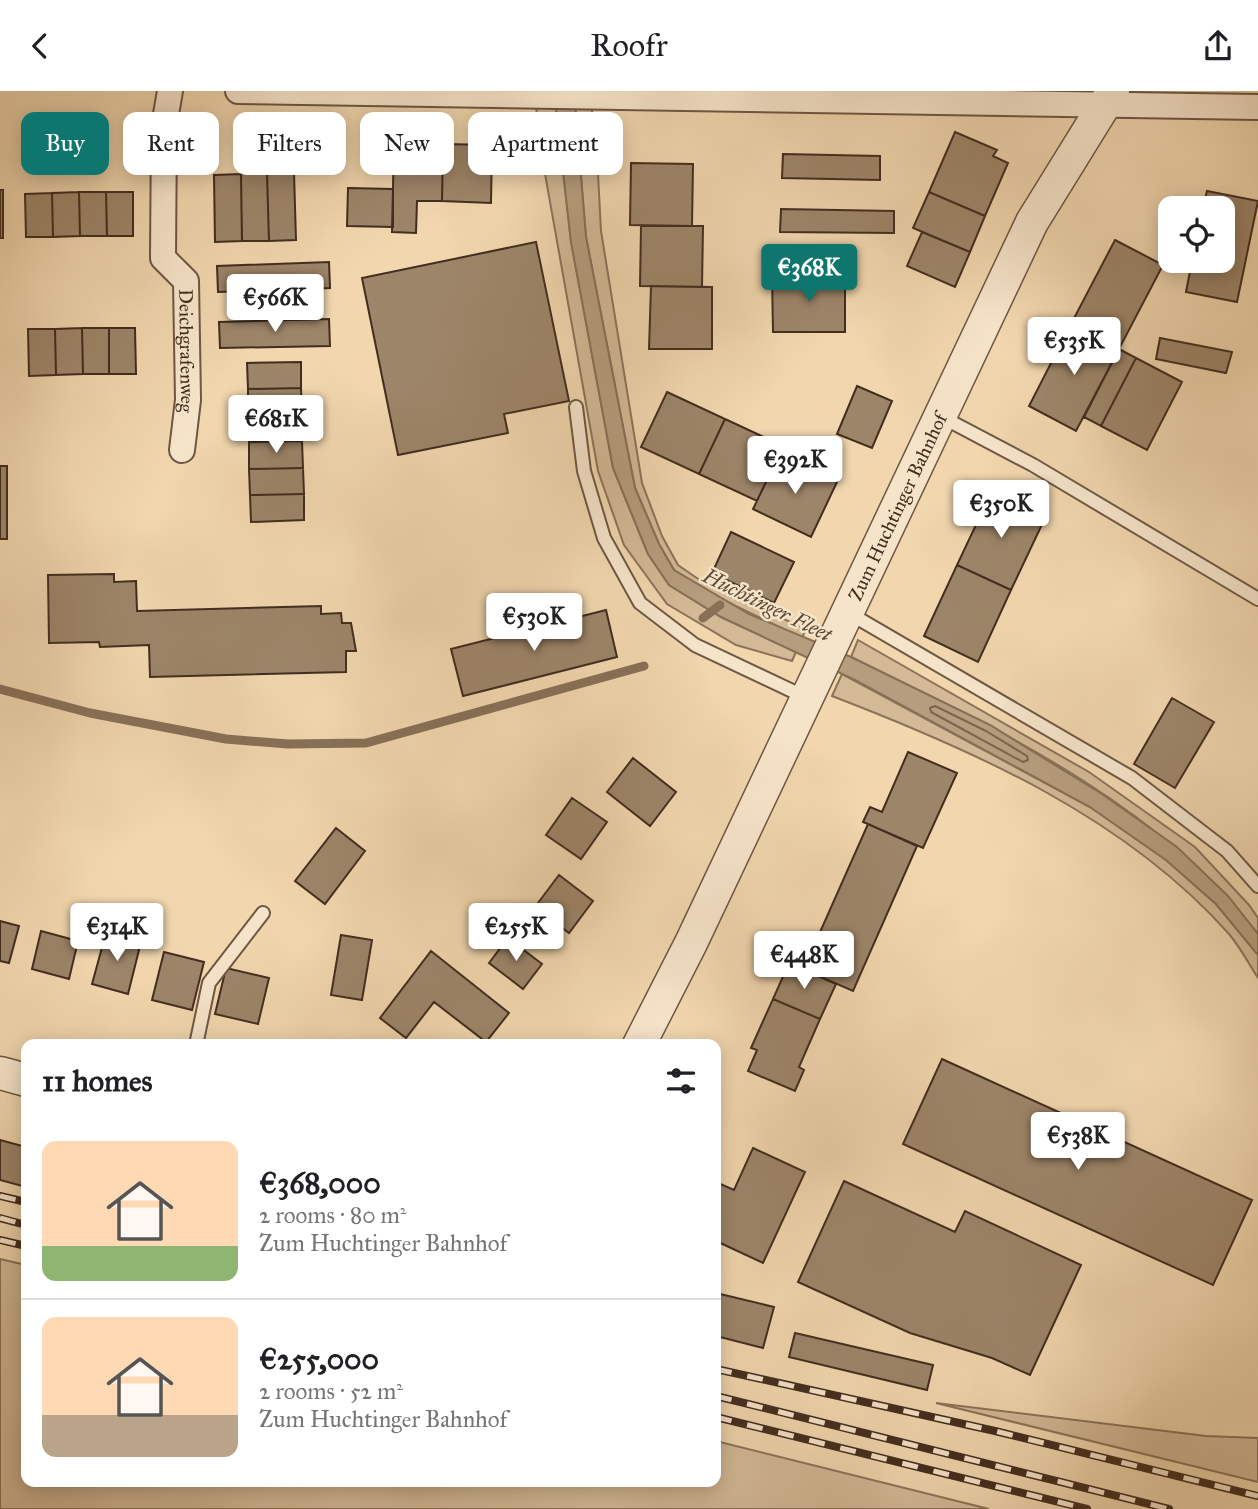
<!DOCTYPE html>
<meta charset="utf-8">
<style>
body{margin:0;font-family:"IM FELL Great Primer",serif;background:#f2f2f2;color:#202124;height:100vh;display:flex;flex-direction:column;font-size:26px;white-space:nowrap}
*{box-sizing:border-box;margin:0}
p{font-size:23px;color:#757577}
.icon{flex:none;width:38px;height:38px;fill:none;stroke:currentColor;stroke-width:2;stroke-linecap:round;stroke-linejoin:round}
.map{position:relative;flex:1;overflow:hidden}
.sheet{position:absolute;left:21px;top:948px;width:700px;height:448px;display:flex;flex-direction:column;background:#fff;border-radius:14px;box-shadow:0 4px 18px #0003}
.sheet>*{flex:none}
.guide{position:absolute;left:21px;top:21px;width:700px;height:63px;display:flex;gap:14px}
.buttons{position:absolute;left:1158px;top:105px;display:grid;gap:14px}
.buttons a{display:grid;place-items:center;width:77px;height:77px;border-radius:14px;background:#fff;box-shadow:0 4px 18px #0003;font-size:35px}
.price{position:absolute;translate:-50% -60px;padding:0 16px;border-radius:7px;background:#fff;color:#222;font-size:23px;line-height:46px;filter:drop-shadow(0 2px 4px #0008)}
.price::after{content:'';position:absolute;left:50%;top:42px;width:21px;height:16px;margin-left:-10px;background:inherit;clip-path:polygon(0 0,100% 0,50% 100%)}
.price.current{background:#0f766e;color:#fff}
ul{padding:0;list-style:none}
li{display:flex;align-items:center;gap:21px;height:175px;padding:0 21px}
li+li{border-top:2px solid #e0e0e0}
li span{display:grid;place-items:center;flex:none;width:196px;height:140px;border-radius:14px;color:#555}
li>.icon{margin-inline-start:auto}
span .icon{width:84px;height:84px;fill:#fffc;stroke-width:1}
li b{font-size:30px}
h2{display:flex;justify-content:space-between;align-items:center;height:84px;padding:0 21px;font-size:30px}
.tag{padding:0 24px;border-radius:14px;background:#fff;box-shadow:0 4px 18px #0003;font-size:24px;line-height:63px}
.tag.current{background:#0f766e;color:#fff}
header{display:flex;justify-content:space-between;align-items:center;height:91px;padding:0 21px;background:#fff;font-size:32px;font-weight:600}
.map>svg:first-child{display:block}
.green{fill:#d3b996;stroke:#8b735a;stroke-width:2}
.water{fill:#b69d7d;stroke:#887057;stroke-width:2}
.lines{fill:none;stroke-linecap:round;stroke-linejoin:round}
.shore{stroke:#7c654e;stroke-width:2}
.stream{stroke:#887057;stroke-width:9}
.building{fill:#9d8569;stroke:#432d1f;stroke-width:2}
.service-casing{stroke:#6e5743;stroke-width:16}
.minor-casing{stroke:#6e5743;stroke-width:28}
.tertiary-casing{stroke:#6e5743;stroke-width:35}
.service{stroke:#f6e4ca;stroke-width:12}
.minor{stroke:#f6e4ca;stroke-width:24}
.tertiary{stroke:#f6e4ca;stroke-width:32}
.rail-casing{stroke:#432d1f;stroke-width:8}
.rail{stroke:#f6e4ca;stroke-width:5;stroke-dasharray:16;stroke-linecap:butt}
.labels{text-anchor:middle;stroke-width:5;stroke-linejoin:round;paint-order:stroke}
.street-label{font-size:19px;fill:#432d1f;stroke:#f6e4ca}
.water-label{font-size:21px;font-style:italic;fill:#604936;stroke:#f6e4ca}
</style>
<header><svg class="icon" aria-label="back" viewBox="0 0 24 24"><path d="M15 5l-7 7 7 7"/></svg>Roofr<svg class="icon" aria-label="share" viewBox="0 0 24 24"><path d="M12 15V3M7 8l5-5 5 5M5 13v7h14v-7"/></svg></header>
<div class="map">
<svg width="1258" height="1418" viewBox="0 0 1258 1418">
<rect width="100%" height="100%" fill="#f1d6ae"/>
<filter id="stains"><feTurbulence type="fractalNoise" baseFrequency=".00286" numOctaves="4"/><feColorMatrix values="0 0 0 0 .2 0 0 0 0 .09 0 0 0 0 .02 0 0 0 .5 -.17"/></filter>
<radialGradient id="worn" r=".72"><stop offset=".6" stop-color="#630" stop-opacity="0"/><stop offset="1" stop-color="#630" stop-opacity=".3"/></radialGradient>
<path class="green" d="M536 0H554L571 150 613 377 648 463 669 494 721 526 796 561 792 570 736 554 667 513 624 454 598 380 537 38Z
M574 0H589L596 45 601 140 642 392 662 445 678 474 704 492 806 538 802 547 715 505 674 479 659 453 635 397 586 146Z
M858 549 1089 681 1195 756 1249 814 1258 827V843C1156 711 997 638 851 566Z
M842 583 1090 716 1166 769 1216 813 1258 864V887C1249 873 1240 856 1229 843 1125 726 975 660 832 605Z
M0 1168 26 1174V1391H716V1350L989 1418H0Z
M936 1312 1206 1345 1258 1347V1391Z"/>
<path class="water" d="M554 0H574L586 146 635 397 659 453 674 479 749 523 851 566 990 634 1102 703 1177 756 1228 805 1258 843V864L1216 813 1166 769 1090 716 855 589 721 526 669 494 648 463 613 377 571 151Z"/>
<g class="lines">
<path class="shore" d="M935 615 986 640 1027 665 1028 669 1023 671 931 621 930 617Z"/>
<path class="stream" d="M703 527 720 514
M0 598 90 622 226 648 288 653 366 652 644 575"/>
</g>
<path class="building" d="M955 41 997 59 993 65 1008 72 985 125 929 101Z
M394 52 443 53 442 110H417L416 142 392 141Z
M443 53 492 54 491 112 442 110Z
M783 63 880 65V89L782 87Z
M631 72 693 73 692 135 630 134Z
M267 82H294L296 149 269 150Z
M267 82 269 150H242L241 83Z
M241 83 242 150 215 151 214 84Z
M348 97 393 98V136L347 135Z
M0 99H3V147H0Z
M1207 100 1258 110 1237 211 1186 201 1192 170H1223V117H1203Z
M79 101H106L107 145H80Z
M79 101 80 145 53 146 52 102Z
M106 101H133V145H107Z
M929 101 985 125 970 161 913 137Z
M52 102 53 146H26L25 103Z
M781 118 894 120V142L780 141Z
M641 135H703L702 196 640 195Z
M922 141 970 161 955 196 907 175Z
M1115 149 1163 174 1119 258 1071 233Z
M536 151 569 310 504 323 508 342 398 364 362 187Z
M329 171 330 197 218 201 217 175Z
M772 185H845V241H773Z
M651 195 712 196V258H649Z
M329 228 330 255 220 257 219 231Z
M1071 233 1119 258 1076 340 1029 315Z
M82 237H109V283H83Z
M82 237 83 283 56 284 55 238Z
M109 237H135L136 283H109Z
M28 238H55L56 284 29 285Z
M1160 247 1232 261 1226 282 1156 268Z
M1119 258 1136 267 1101 335 1084 326Z
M1136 267 1182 291 1147 359 1101 335Z
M301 271V297L248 298 247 272Z
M857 295 892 310 872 357 837 343Z
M301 297 302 324 248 325V298Z
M667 301 725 328 699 383 641 356Z
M302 324V350L249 351 248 325Z
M725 328 783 355 757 410 699 383Z
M302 350 303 377 249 378V351Z
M779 364 837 391 811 446 753 418Z
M0 375H7V448H0Z
M303 377 304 403 250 404 249 378Z
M992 400 1046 425 1011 499 957 474Z
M304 403V429L251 431 250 404Z
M731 441 794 471 774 512 712 482Z
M957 474 1011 499 978 571 924 545Z
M114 483V491L136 490 137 520 321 515V523L341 522 342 532H351L356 560H346V581L150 586 149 554 100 556 99 551 49 552 48 484Z
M606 519 617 566 463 605 451 558Z
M1172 607 1214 631 1175 697 1134 673Z
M908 661 957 682 923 757 863 731 870 716 882 721Z
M633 667 676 701 650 735 607 701Z
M572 707 607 731 581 768 546 744Z
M868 733 917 755 853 900 789 872 794 860 809 866Z
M336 737 365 760 325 813 295 790Z
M559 784 593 810 569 842 535 816Z
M0 830 19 835 9 872 0 870Z
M41 840 78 850 69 888 32 878Z
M106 842 141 851 128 903 92 893Z
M341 844 372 849 362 909 331 904Z
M508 847 542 873 523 898 489 872Z
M431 860 509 922 486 951 434 911 406 947 380 927Z
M164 861 204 871 192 919 152 909Z
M789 872 836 893 820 928 773 908Z
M226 877 269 887 258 933 215 923Z
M773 908 820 928 799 976 804 979 795 1000 748 980 757 959 751 957Z
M942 968 1252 1109 1213 1194 903 1053Z
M0 1049 26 1056V1096L0 1089Z
M753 1057 805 1081 763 1172 716 1150V1091L734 1099Z
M844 1090 955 1141 965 1120 1081 1174 1030 1284 992 1267 910 1242 798 1191Z
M716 1202 774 1216 763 1257 716 1245Z
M795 1242 933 1274 927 1299 789 1266Z"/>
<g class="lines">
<defs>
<path id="service" d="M576 316 584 380 604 447 640 512 695 554 807 607
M940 325 1033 374 1258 508
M847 521 1132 687 1227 760 1258 795
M196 954 209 892 263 822"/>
<g id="minor">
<path id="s1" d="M170 0 164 35 163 167 186 190 188 309 182 359"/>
<path d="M238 0 1258 16"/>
</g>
<g id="tertiary">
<path id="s2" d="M639 954 691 852 1032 131 1113 0"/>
<path d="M0 982 26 989"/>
</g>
</defs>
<use href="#service" class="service-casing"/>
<use href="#minor" class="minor-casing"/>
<use href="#tertiary" class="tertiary-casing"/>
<use href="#service" class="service"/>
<use href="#minor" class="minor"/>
<use href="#tertiary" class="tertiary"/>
<defs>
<path id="rail" d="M0 1105 26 1111
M0 1127 26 1134
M0 1149 26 1155
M716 1278 995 1340 1258 1405
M716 1305 1169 1418
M716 1326 1087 1418"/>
</defs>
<use href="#rail" class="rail-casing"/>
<use href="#rail" class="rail"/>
</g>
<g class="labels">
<g class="street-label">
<text dy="7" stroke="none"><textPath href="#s1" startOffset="270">Deichgrafenweg</textPath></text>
<text dy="7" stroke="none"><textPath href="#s2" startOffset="597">Zum Huchtinger Bahnhof</textPath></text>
</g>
<g class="water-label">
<text transform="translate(767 514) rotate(26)" y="7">Huchtinger Fleet</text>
</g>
</g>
<rect width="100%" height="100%" filter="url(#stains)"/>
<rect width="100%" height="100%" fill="url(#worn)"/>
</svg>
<div class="buttons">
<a><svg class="icon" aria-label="locate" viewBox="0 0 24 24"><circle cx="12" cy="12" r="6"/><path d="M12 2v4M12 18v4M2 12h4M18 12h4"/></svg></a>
</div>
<b class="price current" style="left:809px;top:213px">€368K</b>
<b class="price" style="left:275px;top:243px">€566K</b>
<b class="price" style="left:1074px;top:286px">€535K</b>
<b class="price" style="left:276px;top:364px">€681K</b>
<b class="price" style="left:795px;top:405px">€392K</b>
<b class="price" style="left:1001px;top:449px">€350K</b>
<b class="price" style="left:534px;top:562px">€530K</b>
<b class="price" style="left:117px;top:872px">€314K</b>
<b class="price" style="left:516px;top:872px">€255K</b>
<b class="price" style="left:804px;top:900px">€448K</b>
<b class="price" style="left:1078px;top:1081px">€538K</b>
<div class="guide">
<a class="tag current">Buy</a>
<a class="tag">Rent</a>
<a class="tag">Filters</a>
<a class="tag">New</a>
<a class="tag">Apartment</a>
</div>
<section class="sheet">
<h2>11 homes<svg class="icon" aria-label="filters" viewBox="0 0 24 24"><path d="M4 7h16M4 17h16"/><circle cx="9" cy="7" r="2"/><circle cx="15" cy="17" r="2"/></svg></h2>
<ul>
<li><span style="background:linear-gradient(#ffd9b3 75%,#8fb573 0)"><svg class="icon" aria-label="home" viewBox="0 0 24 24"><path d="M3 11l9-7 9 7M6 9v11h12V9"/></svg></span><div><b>€368,000</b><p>2 rooms · 80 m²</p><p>Zum Huchtinger Bahnhof</p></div></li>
<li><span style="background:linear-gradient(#ffd9b3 70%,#b9a48a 0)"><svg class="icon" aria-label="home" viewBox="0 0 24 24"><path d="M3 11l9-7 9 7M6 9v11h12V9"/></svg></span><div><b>€255,000</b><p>2 rooms · 52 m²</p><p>Zum Huchtinger Bahnhof</p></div></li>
</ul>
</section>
</div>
